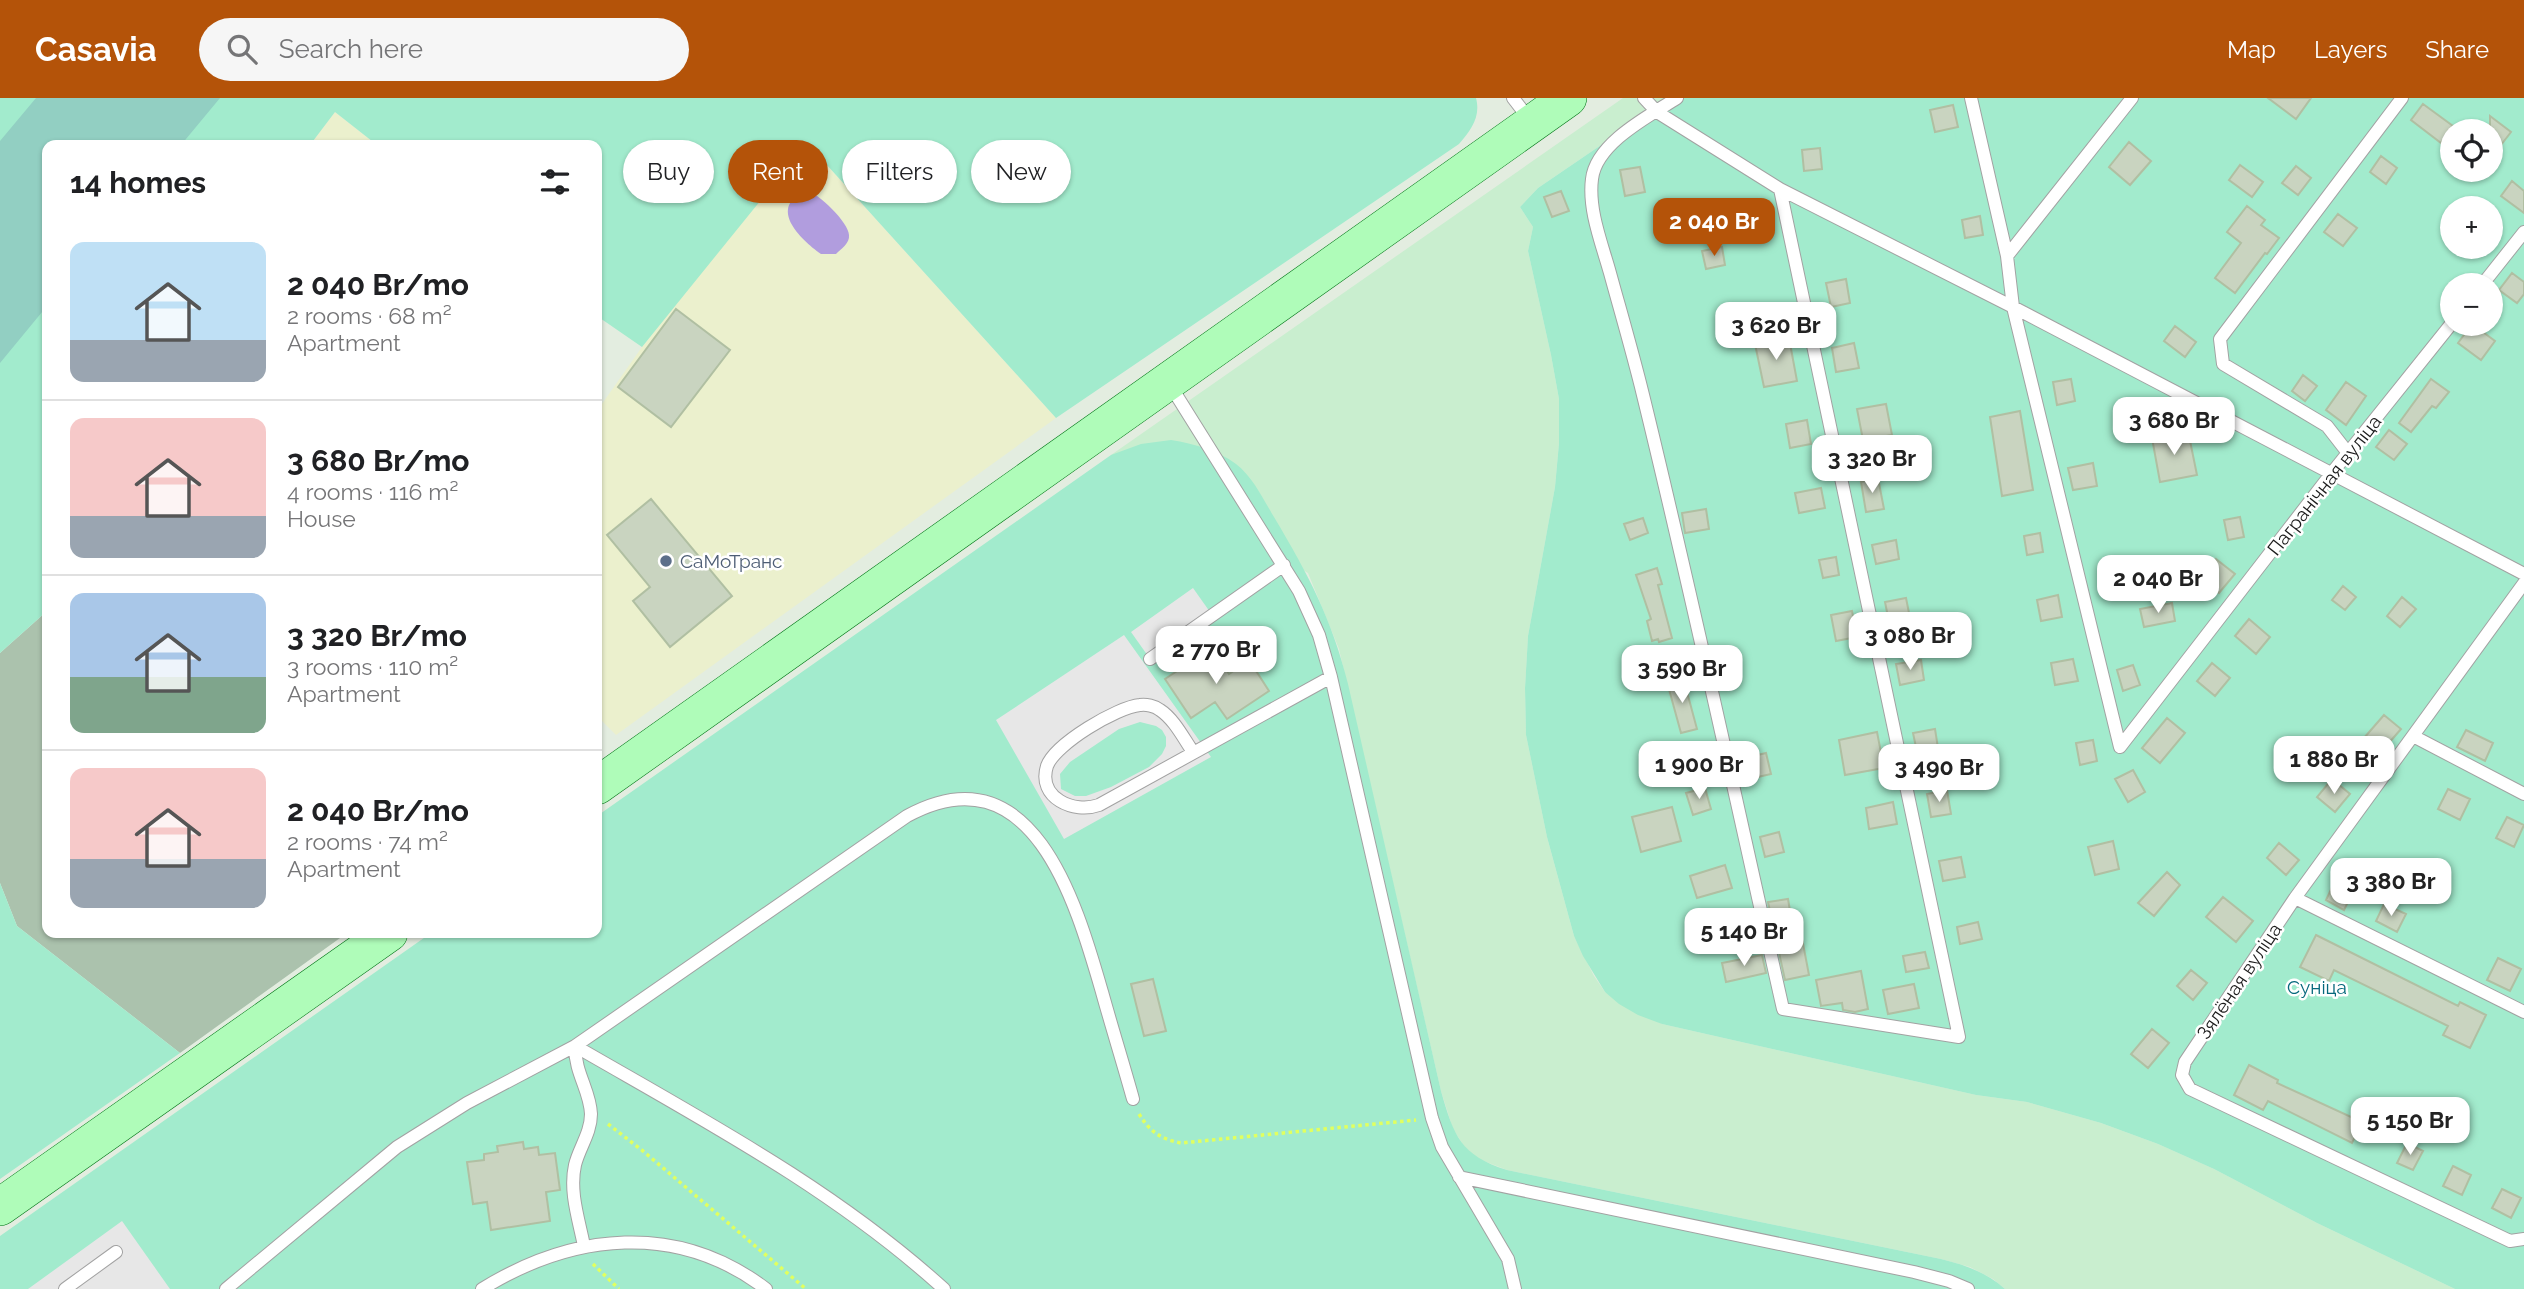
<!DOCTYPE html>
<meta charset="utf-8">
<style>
body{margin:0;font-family:Raleway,sans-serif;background:#f6f6f6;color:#202124;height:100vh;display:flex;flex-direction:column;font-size:26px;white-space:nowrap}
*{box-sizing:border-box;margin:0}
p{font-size:23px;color:#757577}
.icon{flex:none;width:38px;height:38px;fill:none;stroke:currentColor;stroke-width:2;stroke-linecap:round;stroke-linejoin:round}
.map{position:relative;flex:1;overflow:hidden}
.sheet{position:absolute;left:42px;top:42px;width:560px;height:798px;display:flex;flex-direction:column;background:#fff;border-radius:14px;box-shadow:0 2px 5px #0004}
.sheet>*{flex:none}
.hud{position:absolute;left:623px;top:42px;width:665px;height:63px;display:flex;gap:14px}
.controls{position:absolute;left:2440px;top:21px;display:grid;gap:14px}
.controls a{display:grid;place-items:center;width:63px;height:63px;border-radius:50%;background:#fff;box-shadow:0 2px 5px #0004;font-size:35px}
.price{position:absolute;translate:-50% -60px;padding:0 16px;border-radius:14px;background:#fff;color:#222;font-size:23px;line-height:46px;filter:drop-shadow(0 2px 4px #0008)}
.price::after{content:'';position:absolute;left:50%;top:42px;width:21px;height:16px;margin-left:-10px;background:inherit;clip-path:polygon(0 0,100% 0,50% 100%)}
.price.active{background:#b45309;color:#fff}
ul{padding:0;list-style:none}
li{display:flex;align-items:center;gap:21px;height:175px;padding:0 28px}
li+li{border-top:2px solid #e0e0e0}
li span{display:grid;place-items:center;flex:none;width:196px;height:140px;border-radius:14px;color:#555}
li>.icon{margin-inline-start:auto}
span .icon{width:84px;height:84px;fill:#fffc;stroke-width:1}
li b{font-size:30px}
h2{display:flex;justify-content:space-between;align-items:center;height:84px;padding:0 28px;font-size:30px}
.tag{padding:0 24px;border-radius:32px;background:#fff;box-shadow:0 2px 5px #0004;font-size:24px;line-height:63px}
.tag.active{background:#b45309;color:#fff}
header{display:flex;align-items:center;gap:42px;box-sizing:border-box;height:98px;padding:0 35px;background:#b45309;color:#fff}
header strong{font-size:33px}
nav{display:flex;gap:38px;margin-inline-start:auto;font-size:24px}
.search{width:490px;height:63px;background:#f6f6f6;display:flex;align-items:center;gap:18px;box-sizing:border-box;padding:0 24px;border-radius:38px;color:#757577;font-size:26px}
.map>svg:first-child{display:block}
.commercial{fill:#ebf0cd}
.construction{fill:#abc2ad}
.farmland{fill:#c9eecf}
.grass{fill:#a2ebcd;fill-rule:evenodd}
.forest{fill:#92cfc2}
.parking{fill:#e7e7e7;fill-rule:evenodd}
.water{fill:#b19dde}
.building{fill:#c9d4c0;stroke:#b0bfa2;stroke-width:2}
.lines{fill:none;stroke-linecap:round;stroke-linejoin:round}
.lane-casing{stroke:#a2a2a2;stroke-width:14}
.secondary-casing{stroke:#007416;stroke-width:38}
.path{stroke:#e1ff5f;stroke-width:3.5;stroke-dasharray:3.5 3.5;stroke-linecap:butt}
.lane{stroke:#fff;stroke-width:12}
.secondary{stroke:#affcb9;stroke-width:37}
.service-dot{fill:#5c6f8a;stroke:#fff;stroke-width:2.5}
.labels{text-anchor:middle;stroke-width:5;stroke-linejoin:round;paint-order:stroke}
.street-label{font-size:19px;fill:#1b1b1b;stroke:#fff}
.service-label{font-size:19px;fill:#4e5e75;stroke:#fff;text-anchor:start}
.park-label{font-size:19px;fill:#06687c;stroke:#fff}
</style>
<header>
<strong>Casavia</strong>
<div class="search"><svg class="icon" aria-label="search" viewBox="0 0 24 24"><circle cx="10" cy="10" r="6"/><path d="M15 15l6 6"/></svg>Search here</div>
<nav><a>Map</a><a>Layers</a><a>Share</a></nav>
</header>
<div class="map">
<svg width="2524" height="1191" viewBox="0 0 2524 1191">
<rect width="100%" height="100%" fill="#e3ede0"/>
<path class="commercial" d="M335 14 377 47H310Z
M806 44 1056 320 616 637 597 618V313L642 249Z"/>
<path class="construction" d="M47 513V835H347L180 955 17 828 0 785V555Z"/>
<path class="farmland" d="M1623 0H1670L1538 90 1520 109 1533 129 1528 153 1551 257 1559 301V345L1555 389 1528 538 1525 590 1526 637 1547 739 1574 838 1594 878 1605 894 1662 926 1976 997 2027 1004 2101 1025 2158 1046 2214 1071 2317 1125 2455 1191H2005L1993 1181 1970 1169 1941 1161 1507 1072 1476 1060 1464 1048 1453 1031 1441 993 1339 551 1308 475 1111 357Z"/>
<path class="grass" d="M0 0H1476C1481 19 1471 32 1459 46L1056 320 807 45 642 249 597 218V47H377L335 14 310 47H47V513L0 555Z
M1670 0H2524V1191H2455L2317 1125 2214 1071 2158 1046 2101 1025 2027 1004 1976 997 1662 926 1638 917 1619 906 1605 894 1583 858 1574 838 1547 739 1526 637 1525 590 1528 538 1555 389 1559 345V301L1551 257 1528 153 1533 129 1520 109 1538 90ZM2452 33H2490V72H2452ZM2452 110H2490V149H2452ZM2452 187H2490V226H2452Z
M1171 342C1195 346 1217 352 1236 366 1253 379 1263 401 1274 419 1308 476 1332 521 1348 586L1441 993C1454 1038 1460 1057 1507 1072L1941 1161C1965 1167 1986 1174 2005 1191H0V1138L431 835H597V718L1111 357 1141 346Z
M0 785 17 828 180 955 0 1081Z"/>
<path class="forest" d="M36 0H220L181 47H47V208L0 265V43Z"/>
<path class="parking" d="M1193 490 1210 514 1148 558 1131 534Z
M1124 537 1211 659 1064 741 996 622ZM1140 624 1156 628 1162 632 1166 639V648L1162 656 1149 669 1111 689 1086 698H1075L1061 691 1060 676 1070 664 1119 631Z
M122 1123 170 1191H28Z"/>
<path class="water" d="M806 93C818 94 849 125 849 137 850 145 841 151 836 156H821C800 141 767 109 806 93Z"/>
<path class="building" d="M2268 0H2311L2296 21Z
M2423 6 2453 28 2441 45 2411 22Z
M1953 7 1958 29 1935 34 1930 12Z
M2490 18 2511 34 2490 61Z
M2129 44 2151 63 2130 87 2109 69Z
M1820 50 1822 71 1804 73 1802 52Z
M2381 58 2397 70 2386 86 2370 74Z
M2240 67 2263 84 2252 99 2229 82Z
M2296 68 2311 80 2298 97 2282 85Z
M1640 69 1645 94 1625 98 1620 72Z
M2512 83 2524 93V115L2501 98Z
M1561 93 1569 113 1552 119 1544 99Z
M2247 108 2265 122 2261 127 2279 140 2267 156 2265 155 2235 195 2215 180 2241 145 2227 134Z
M2338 116 2357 130 2343 148 2324 134Z
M1980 118 1983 137 1965 140 1962 122Z
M1722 149 1725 167 1706 171 1702 153Z
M2512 175 2524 184V196L2517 205 2499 192Z
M1846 181 1850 205 1831 209 1826 185Z
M676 211 730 252 671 329 618 289Z
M2472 226 2495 243 2481 262 2458 245Z
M2175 228 2196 244 2185 259 2164 243Z
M1789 240 1797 283 1764 289 1755 246Z
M1854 245 1859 270 1836 274 1832 250Z
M2303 277 2317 288 2305 303 2292 293Z
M2071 281 2075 303 2057 307 2053 284Z
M2431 281 2449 294 2436 310 2432 308 2411 334 2399 325Z
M2346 284 2366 298 2346 327 2326 312Z
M1886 306 1892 337 1863 342 1857 311Z
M2020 313 2033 392 2002 398 1990 319Z
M1807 322 1811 346 1790 350 1786 326Z
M2389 332 2407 346 2394 362 2376 349Z
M2188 333 2197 377 2160 384 2152 340Z
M2093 365 2097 388 2073 392 2068 370Z
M1878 380 1884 411 1866 414 1861 384Z
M1821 390 1825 410 1799 415 1795 395Z
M651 401 732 498 670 549 633 503 650 489 607 437Z
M1706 411 1709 431 1685 435 1682 415Z
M2240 419 2244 439 2228 442 2224 422Z
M1643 420 1648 435 1630 442 1624 426Z
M2040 435 2043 454 2027 457 2024 438Z
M1896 442 1899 461 1876 466 1872 447Z
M1836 459 1839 477 1823 480 1819 462Z
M2216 461 2235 476 2219 495 2201 480Z
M1657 470 1662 486 1658 487 1672 540 1659 544 1658 541 1652 543 1647 523 1651 521 1636 477Z
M2343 488 2356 499 2345 512 2332 502Z
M2058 497 2062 519 2041 523 2037 502Z
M2402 499 2416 511 2400 529 2387 518Z
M1906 500 1911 525 1890 529 1885 504Z
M2172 505 2175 523 2144 529 2140 511Z
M1852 513 1857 539 1836 543 1831 517Z
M2249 521 2270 539 2256 556 2235 538Z
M1212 550 1229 576 1249 562 1269 593 1227 621 1215 604 1191 620 1165 581Z
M2073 561 2078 583 2055 587 2051 565Z
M1921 562 1924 582 1900 587 1896 566Z
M2212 565 2230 580 2215 598 2197 583Z
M2133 567 2140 587 2123 593 2117 572Z
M1683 579 1697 631 1681 635 1667 584Z
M2384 617 2401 631 2381 654 2364 640Z
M2167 620 2185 635 2160 665 2142 650Z
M1935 631 1938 650 1917 654 1913 635Z
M2466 632 2493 645 2485 663 2457 649Z
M1877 634 1884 670 1845 677 1839 642Z
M2093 642 2097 663 2080 667 2076 645Z
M1697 650 1702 672 1686 676 1680 654Z
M1766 655 1771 676 1749 681 1745 660Z
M2133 672 2145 694 2128 704 2115 681Z
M2332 681 2350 696 2335 714 2317 699Z
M1705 690 1711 711 1693 717 1686 695Z
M2448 691 2470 701 2460 722 2438 711Z
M1947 692 1951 716 1931 719 1927 696Z
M1893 704 1897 726 1869 731 1866 710Z
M1672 709 1681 743 1641 754 1632 719Z
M2507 719 2524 727 2514 749 2496 740Z
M1779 734 1784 754 1765 759 1760 739Z
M2113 743 2119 771 2095 777 2088 749Z
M2279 745 2299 762 2286 777 2267 760Z
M1961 759 1965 779 1943 783 1939 763Z
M1725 767 1732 790 1697 800 1690 778Z
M2167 774 2180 787 2154 818 2138 805Z
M2334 785 2353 794 2344 812 2326 802Z
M2223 799 2253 823 2236 844 2206 819Z
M1788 801 1794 836 1801 835 1809 877 1785 882 1768 804Z
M2384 806 2406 816 2397 834 2376 823Z
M1978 824 1982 841 1960 846 1957 829Z
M2316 837 2458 908 2460 904 2486 917 2470 950 2443 937 2448 928 2334 872 2329 883 2300 869Z
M1925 854 1929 870 1906 874 1903 858Z
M1762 857 1766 875 1726 884 1722 865Z
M2498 860 2521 871 2510 893 2487 882Z
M2191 872 2207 885 2193 902 2177 888Z
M1861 873 1868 911 1855 914 1843 912 1842 905 1821 908 1816 882Z
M1153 881 1166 933 1144 938 1131 886Z
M1914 886 1919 910 1888 916 1883 892Z
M2152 931 2169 945 2148 970 2131 956Z
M2249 967 2278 982 2277 985 2362 1024 2352 1045 2268 1003 2263 1012 2234 997Z
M523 1044 524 1051 538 1049 539 1057 555 1055 560 1092 546 1094 550 1123 491 1132 487 1104 473 1106 467 1064 484 1062V1056L498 1054 497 1048Z
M2407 1045 2423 1053 2413 1072 2397 1065Z
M2453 1068 2471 1077 2462 1097 2443 1088Z
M2502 1091 2521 1100 2511 1120 2492 1110Z"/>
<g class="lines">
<defs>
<path id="lane" d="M1513 0 1530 22
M1644 0 1657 14 1780 91 2013 209 2524 476
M1677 0C1649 18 1596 45 1592 81 1588 112 1602 146 1610 175 1621 215 1633 256 1643 297 1693 501 1737 707 1783 911L1959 939 1780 91
M1971 0 2007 158 2013 209 2120 649
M2007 158 2132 0
M2482 187 2524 134
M1170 287 1299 493 1319 537 1331 579 1432 1020 1442 1049 1508 1161 1515 1191
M2348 355 2327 328 2223 266 2220 241 2402 0
M2524 485 2295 800 2185 964 2182 977 2190 991 2510 1143 2524 1141
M1150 561 1284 467
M2413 638 2524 696
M2120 649 2331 376 2452 225
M1193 654C1184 641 1174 621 1160 612 1155 608 1146 606 1140 607 1117 609 1055 646 1047 668 1037 700 1074 716 1099 707L1331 579
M2295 800 2524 914
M1459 1079 1914 1174 1949 1183 1968 1191
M584 1148C579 1122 569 1094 575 1067 579 1050 591 1035 591 1016 590 992 575 976 575 948L907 718C1032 650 1076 804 1102 894 1112 930 1123 965 1133 1001
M65 1191 116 1154
M226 1191 397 1049 467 1005 575 948C703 1022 834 1091 944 1191
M482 1191C573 1135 677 1123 766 1191"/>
<path id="secondary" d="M597 688 1568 0
M0 1109 389 835"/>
</defs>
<use href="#lane" class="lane-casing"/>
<use href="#secondary" class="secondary-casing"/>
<path class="path" d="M1139 1016C1150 1034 1161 1041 1181 1045L1416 1022
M608 1026 643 1053 806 1191
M593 1166 619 1191"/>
<use href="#lane" class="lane"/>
<use href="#secondary" class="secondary"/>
</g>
<circle class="service-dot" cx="666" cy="463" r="7"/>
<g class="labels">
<g class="street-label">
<text transform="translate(2324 387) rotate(-52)" y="7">Пагранічная вуліца</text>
<text transform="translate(2239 883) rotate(-56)" y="7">Зялёная вуліца</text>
</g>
<g class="service-label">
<text x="680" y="470">СаМоТранс</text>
</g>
<g class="park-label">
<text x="2317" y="896">Суніца</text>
</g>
</g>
</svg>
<div class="controls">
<a><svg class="icon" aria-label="locate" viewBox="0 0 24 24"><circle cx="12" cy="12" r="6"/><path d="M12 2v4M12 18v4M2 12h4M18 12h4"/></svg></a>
<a>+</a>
<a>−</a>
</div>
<b class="price active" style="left:1714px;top:160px">2 040 Br</b>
<b class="price" style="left:1776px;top:264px">3 620 Br</b>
<b class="price" style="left:2174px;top:359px">3 680 Br</b>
<b class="price" style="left:1872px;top:397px">3 320 Br</b>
<b class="price" style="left:2158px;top:517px">2 040 Br</b>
<b class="price" style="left:1910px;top:574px">3 080 Br</b>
<b class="price" style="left:1216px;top:588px">2 770 Br</b>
<b class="price" style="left:1682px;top:607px">3 590 Br</b>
<b class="price" style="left:2334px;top:698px">1 880 Br</b>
<b class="price" style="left:1699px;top:703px">1 900 Br</b>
<b class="price" style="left:1939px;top:706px">3 490 Br</b>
<b class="price" style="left:2391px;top:820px">3 380 Br</b>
<b class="price" style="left:1744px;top:870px">5 140 Br</b>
<b class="price" style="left:2410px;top:1059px">5 150 Br</b>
<div class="hud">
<a class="tag">Buy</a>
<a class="tag active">Rent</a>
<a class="tag">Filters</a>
<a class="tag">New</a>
</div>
<section class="sheet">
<h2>14 homes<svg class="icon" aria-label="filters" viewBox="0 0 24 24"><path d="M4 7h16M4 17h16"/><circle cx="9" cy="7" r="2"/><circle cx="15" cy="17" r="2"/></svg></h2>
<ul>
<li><span style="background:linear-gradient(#bfe0f5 70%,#9aa5b1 0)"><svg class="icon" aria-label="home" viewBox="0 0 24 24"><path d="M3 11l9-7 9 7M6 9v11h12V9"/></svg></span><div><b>2 040 Br/mo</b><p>2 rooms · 68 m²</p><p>Apartment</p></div></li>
<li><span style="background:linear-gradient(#f6c9c9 70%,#9aa5b1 0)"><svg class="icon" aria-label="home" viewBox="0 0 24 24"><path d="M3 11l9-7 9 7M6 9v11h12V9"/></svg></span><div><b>3 680 Br/mo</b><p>4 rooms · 116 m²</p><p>House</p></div></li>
<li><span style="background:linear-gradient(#a9c7e8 60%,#7fa58c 0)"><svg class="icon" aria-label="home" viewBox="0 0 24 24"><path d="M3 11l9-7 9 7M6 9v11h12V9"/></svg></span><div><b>3 320 Br/mo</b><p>3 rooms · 110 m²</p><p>Apartment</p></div></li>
<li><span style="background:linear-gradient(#f6c9c9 65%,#9aa5b1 0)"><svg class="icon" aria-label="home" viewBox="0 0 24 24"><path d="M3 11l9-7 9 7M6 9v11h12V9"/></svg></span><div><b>2 040 Br/mo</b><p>2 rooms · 74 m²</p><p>Apartment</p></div></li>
</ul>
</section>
</div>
